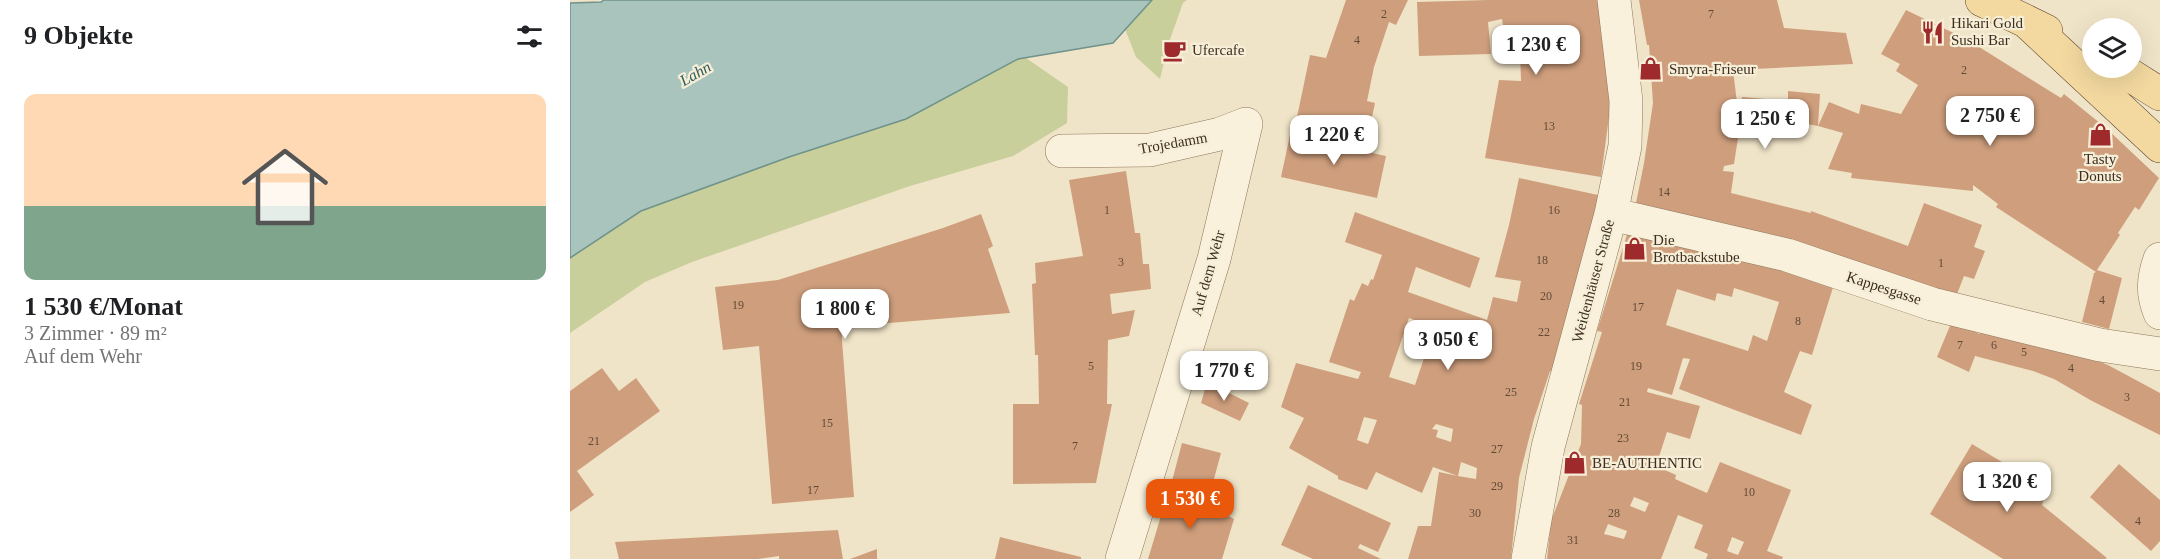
<!DOCTYPE html>
<html lang="de">
<meta charset="utf-8">
<style>
body{margin:0;font-family:"Times New Roman",serif;background:#f6f6f6;color:#202124;height:100vh;display:flex;flex-direction:column;font-size:22px;white-space:nowrap}
*{box-sizing:border-box;margin:0}
p{font-size:20px;color:#757577}
.icon{flex:none;width:33px;height:33px;fill:none;stroke:currentColor;stroke-width:2;stroke-linecap:round;stroke-linejoin:round}
.map{position:relative;flex:1;overflow:hidden}
.drawer{display:flex;flex-direction:column;background:#fff;width:570px}
.drawer>*{flex:none}
.buttons{position:absolute;left:1512px;top:18px;display:grid;gap:12px}
.buttons a{display:grid;place-items:center;width:60px;height:60px;border-radius:50%;background:#fff;box-shadow:0 6px 24px #0002;font-size:30px}
.price{position:absolute;translate:-50% -51px;padding:0 14px;border-radius:12px;background:#fff;color:#222;font-size:20px;line-height:39px;filter:drop-shadow(0 2px 3px #0008)}
.price::after{content:'';position:absolute;left:50%;top:36px;width:18px;height:14px;margin-left:-9px;background:inherit;clip-path:polygon(0 0,100% 0,50% 100%)}
.price.current{background:#ea580c;color:#fff}
ul{padding:0;list-style:none}
li{display:grid;align-content:center;gap:12px;height:318px;padding:0 24px}
li span{display:grid;place-items:center;height:186px;border-radius:12px;color:#555}
li>.icon{margin-inline-start:auto}
span .icon{width:108px;height:108px;fill:#fffc;stroke-width:1}
li b{font-size:26px}
h2{display:flex;justify-content:space-between;align-items:center;height:72px;padding:0 24px;font-size:26px}
main{display:flex;flex:1;min-height:0}
.map>svg:first-child{display:block}
.green{fill:#c9cf9b}
.water{fill:#a9c4bc;stroke:#6f938a;stroke-width:1.5}
.building{fill:#cf9f7d;fill-rule:evenodd}
.lines{fill:none;stroke-linecap:round;stroke-linejoin:round}
.minor-casing{stroke:#8d765c;stroke-width:34}
.major-casing{stroke:#5b4430;stroke-width:34}
.minor{stroke:#faf1dc;stroke-width:33}
.major{stroke:#f3d9a0;stroke-width:33}
.labels{text-anchor:middle;stroke-width:4.5;stroke-linejoin:round;paint-order:stroke}
.number-label{font-size:12px;fill:#624a37}
.poi-label{font-size:15px;fill:#3d2e20;stroke:#f7eed8;text-anchor:start}
.street-label{font-size:15px;fill:#3d2e20;stroke:#f7eed8}
.water-label{font-size:16px;font-style:italic;fill:#2f5d5a;stroke:#f7eed8}
</style>
<main>
<section class="drawer">
<h2>9 Objekte<svg class="icon" aria-label="filters" viewBox="0 0 24 24"><path d="M4 7h16M4 17h16"/><circle cx="9" cy="7" r="2"/><circle cx="15" cy="17" r="2"/></svg></h2>
<ul>
<li><span style="background:linear-gradient(#ffd9b3 60%,#7fa58c 0)"><svg class="icon" aria-label="home" viewBox="0 0 24 24"><path d="M3 11l9-7 9 7M6 9v11h12V9"/></svg></span><div><b>1 530 €/Monat</b><p>3 Zimmer · 89 m²</p><p>Auf dem Wehr</p></div></li>
</ul>
</section>
<div class="map">
<svg width="1590" height="559" viewBox="0 0 1590 559">
<rect width="100%" height="100%" fill="#f0e4c8"/>
<path class="green" d="M582 0H617L613 3 598 45 590 79 566 57 555 29Z
M456 58 498 87 497 123 443 156 340 186 122 262 75 282 0 333V258L71 211 219 157 336 119 448 59Z"/>
<path class="water" d="M34 0H582L543 43 448 59 336 119 219 157 71 211 0 258V3L31 2Z"/>
<path class="building" d="M776 0H838L826 25 819 22 804 67 797 101 805 103 799 132 727 117 740 55 756 58Z
M918 0H1031L1042 94 1031 177 915 158 929 80 951 81 950 49 937 51 932 19 918 22 921 54 849 56 847 2Z
M1069 0H1207L1214 28 1276 33 1283 64 1163 70 1168 111 1172 112 1164 164 1154 166 1153 171 1164 172 1161 193 1241 213V211L1338 246 1354 203 1412 225 1404 247 1415 251 1404 279 1394 276 1384 302 1064 213 1074 163 1083 103 1079 45H1077Z
M1336 10 1398 40 1491 98 1494 94 1536 128 1589 178 1569 210 1565 207 1548 233 1550 235 1527 270 1552 278 1539 329 1512 322 1524 273 1526 272 1426 207 1428 204 1403 185V191L1281 178 1282 173 1258 169 1273 133 1248 126 1172 112V97L1218 101V91L1250 94 1248 126 1259 102 1289 114 1291 104 1331 114 1348 85 1326 71 1330 64 1311 54Z
M720 135 816 156 807 198 711 177Z
M556 171 565 233H570L573 264H579L581 289 540 294 542 314 565 310 559 336 538 340 537 404H542L526 483 443 484V404H469L468 355H465L462 284 466 283 465 263 513 256 499 180Z
M949 178 1028 195 1019 243 982 372 980 371 964 419 949 478 941 559H838L848 526H861L869 472 888 476 906 479 907 468 891 462 888 476 863 467 852 493 806 472 797 490 768 479V476L719 448 734 418 711 407 726 363 788 379 791 372 759 362 780 299 784 301 792 283 798 286 801 279 803 280 812 255 775 242 785 212 910 258 900 288 846 267 838 292 917 320 923 297 947 302 951 281 925 277 939 225ZM839 318 864 328 845 385 819 377ZM794 417 807 420 798 444 787 440ZM866 424 883 429 881 442 866 437 868 430 862 429Z
M411 214 423 246 418 249 440 313 271 327 284 497 202 504 189 346 153 350 145 287 208 280 373 228Z
M1060 225 1265 281 1242 355 1230 351 1214 392 1242 405 1231 435 1109 389 1120 359 1113 358 1102 395 1078 388 1077 392 1130 406 1120 439 1097 432 1086 466 1106 475 1105 479 1137 493 1150 462 1221 490 1197 551 1213 557 1212 559H1136L1138 554 1124 548 1133 525 1108 515 1091 559H977L981 521 1011 444 1012 405 1009 404 1032 332 1027 331ZM1164 288 1209 302 1197 341 1183 335 1178 351 1096 325 1107 289 1145 301 1147 293 1162 297ZM1064 497 1079 503 1075 512 1060 506ZM1038 524 1057 531 1054 539 1034 534ZM1162 537 1174 542 1168 555 1157 551Z
M1382 321 1410 334 1414 324 1474 339 1538 365 1590 393V435L1522 401 1484 379 1463 371 1405 356 1399 372 1367 357Z
M32 368 49 391 66 378 90 411 7 471 24 495 0 512V391Z
M637 382 679 403 670 421 631 403Z
M612 443 651 453 638 501 602 481Z
M1402 444 1477 489 1472 505 1537 558 1535 559H1433L1360 514Z
M1549 464 1590 500V541L1581 551 1520 497Z
M738 485 821 523 808 552 790 544 788 548 811 559H743L711 545Z
M600 486 664 519 652 559H578Z
M268 530 273 559H209V556L188 559H49L45 542Z
M430 537 511 557V559H425Z
M307 549V559H280Z"/>
<g class="lines">
<defs>
<path id="minor" d="M492 151 580 150 650 134 676 124
M1041 214 1217 255 1362 304 1530 345 1590 354
M1590 259C1583 278 1582 294 1590 313
M552 559 644 259 676 124
M958 559 978 447 1041 214 1055 146 1056 101 1044 0"/>
<path id="major" d="M1412 0 1476 31
M1457 22 1590 146
M1549 68 1590 94"/>
</defs>
<use href="#minor" class="minor-casing"/>
<use href="#major" class="major-casing"/>
<use href="#minor" class="minor"/>
<use href="#major" class="major"/>
</g>
<defs>
<symbol id="restaurant-bare" viewBox="-9 -9 18 18"><path d="M-5-6h1v4h1v-4h1v4h1v-4h1v5L-1.5 .5V6h-2V.5L-5-1ZM5-6V6H3V1.5H1.5Q1.5-4 5-6Z" fill="#9e2a2b" stroke="#f7eed8" stroke-width="2.5" paint-order="stroke"/></symbol>
<symbol id="cafe-bare" viewBox="-9 -9 18 18"><path d="M-5.5-4.5H6V0H3Q3 3.5 0 3.5H-2.5Q-5.5 3.5-5.5 0ZM3-3.2v2h1.7v-2ZM-6 4.5H4V6H-6Z" fill="#9e2a2b" stroke="#f7eed8" stroke-width="2.5" paint-order="stroke"/></symbol>
<symbol id="shop-bare" viewBox="-9 -9 18 18"><path d="M-5-2.5h2.3a2.7 3.5 0 0 1 5.4 0H5L5.5 6h-11ZM-1.5-2.5h3a1.5 2.3 0 0 0-3 0Z" fill="#9e2a2b" stroke="#f7eed8" stroke-width="2.5" paint-order="stroke"/></symbol>
</defs>
<g fill-rule="evenodd">
<use href="#restaurant-bare" x="1346" y="16" width="33" height="33"/>
<use href="#cafe-bare" x="588" y="34" width="33" height="33"/>
<use href="#shop-bare" x="1064" y="52" width="33" height="33"/>
<use href="#shop-bare" x="1514" y="118" width="33" height="33"/>
<use href="#shop-bare" x="1048" y="232" width="33" height="33"/>
<use href="#shop-bare" x="988" y="446" width="33" height="33"/>
</g>
<g class="labels">
<g class="number-label">
<text x="814" y="18">2</text>
<text x="1141" y="18">7</text>
<text x="787" y="44">4</text>
<text x="1394" y="74">2</text>
<text x="979" y="130">13</text>
<text x="1094" y="196">14</text>
<text x="537" y="214">1</text>
<text x="984" y="214">16</text>
<text x="972" y="264">18</text>
<text x="551" y="266">3</text>
<text x="1371" y="267">1</text>
<text x="976" y="300">20</text>
<text x="1532" y="304">4</text>
<text x="168" y="309">19</text>
<text x="1068" y="311">17</text>
<text x="1228" y="325">8</text>
<text x="974" y="336">22</text>
<text x="1390" y="349">7</text>
<text x="1424" y="349">6</text>
<text x="1454" y="356">5</text>
<text x="521" y="370">5</text>
<text x="1066" y="370">19</text>
<text x="1501" y="372">4</text>
<text x="941" y="396">25</text>
<text x="1557" y="401">3</text>
<text x="1055" y="406">21</text>
<text x="257" y="427">15</text>
<text x="1053" y="442">23</text>
<text x="24" y="445">21</text>
<text x="505" y="450">7</text>
<text x="927" y="453">27</text>
<text x="927" y="490">29</text>
<text x="243" y="494">17</text>
<text x="1179" y="496">10</text>
<text x="905" y="517">30</text>
<text x="1044" y="517">28</text>
<text x="1568" y="525">4</text>
<text x="1003" y="544">31</text>
</g>
<g class="poi-label">
<text x="1381" y="28">Hikari Gold<tspan x="1381" dy="17">Sushi Bar</tspan></text>
<text x="622" y="55">Ufercafe</text>
<text x="1099" y="74">Smyra-Friseur</text>
<text x="1530" y="164" text-anchor="middle">Tasty<tspan x="1530" dy="17">Donuts</tspan></text>
<text x="1083" y="245">Die<tspan x="1083" dy="17">Brotbackstube</tspan></text>
<text x="1022" y="468">BE-AUTHENTIC</text>
</g>
<g class="street-label">
<text transform="translate(603 143) rotate(-10)" y="5">Trojedamm</text>
<text transform="translate(638 273) rotate(-74)" y="5">Auf dem Wehr</text>
<text transform="translate(1023 281) rotate(-75)" y="5">Weidenhäuser Straße</text>
<text transform="translate(1314 288) rotate(18)" y="5">Kappesgasse</text>
</g>
<g class="water-label">
<text transform="translate(125 73) rotate(-30)" y="6">Lahn</text>
</g>
</g>
</svg>
<div class="buttons">
<a><svg class="icon" aria-label="layers" viewBox="0 0 24 24"><path d="M12 4l9 5-9 5-9-5zM3 14l9 5 9-5"/></svg></a>
</div>
<b class="price" style="left:966px;top:76px">1 230 €</b>
<b class="price" style="left:1420px;top:147px">2 750 €</b>
<b class="price" style="left:1195px;top:150px">1 250 €</b>
<b class="price" style="left:764px;top:166px">1 220 €</b>
<b class="price" style="left:275px;top:340px">1 800 €</b>
<b class="price" style="left:878px;top:371px">3 050 €</b>
<b class="price" style="left:654px;top:402px">1 770 €</b>
<b class="price" style="left:1437px;top:513px">1 320 €</b>
<b class="price current" style="left:620px;top:530px">1 530 €</b>
</div>
</main>
